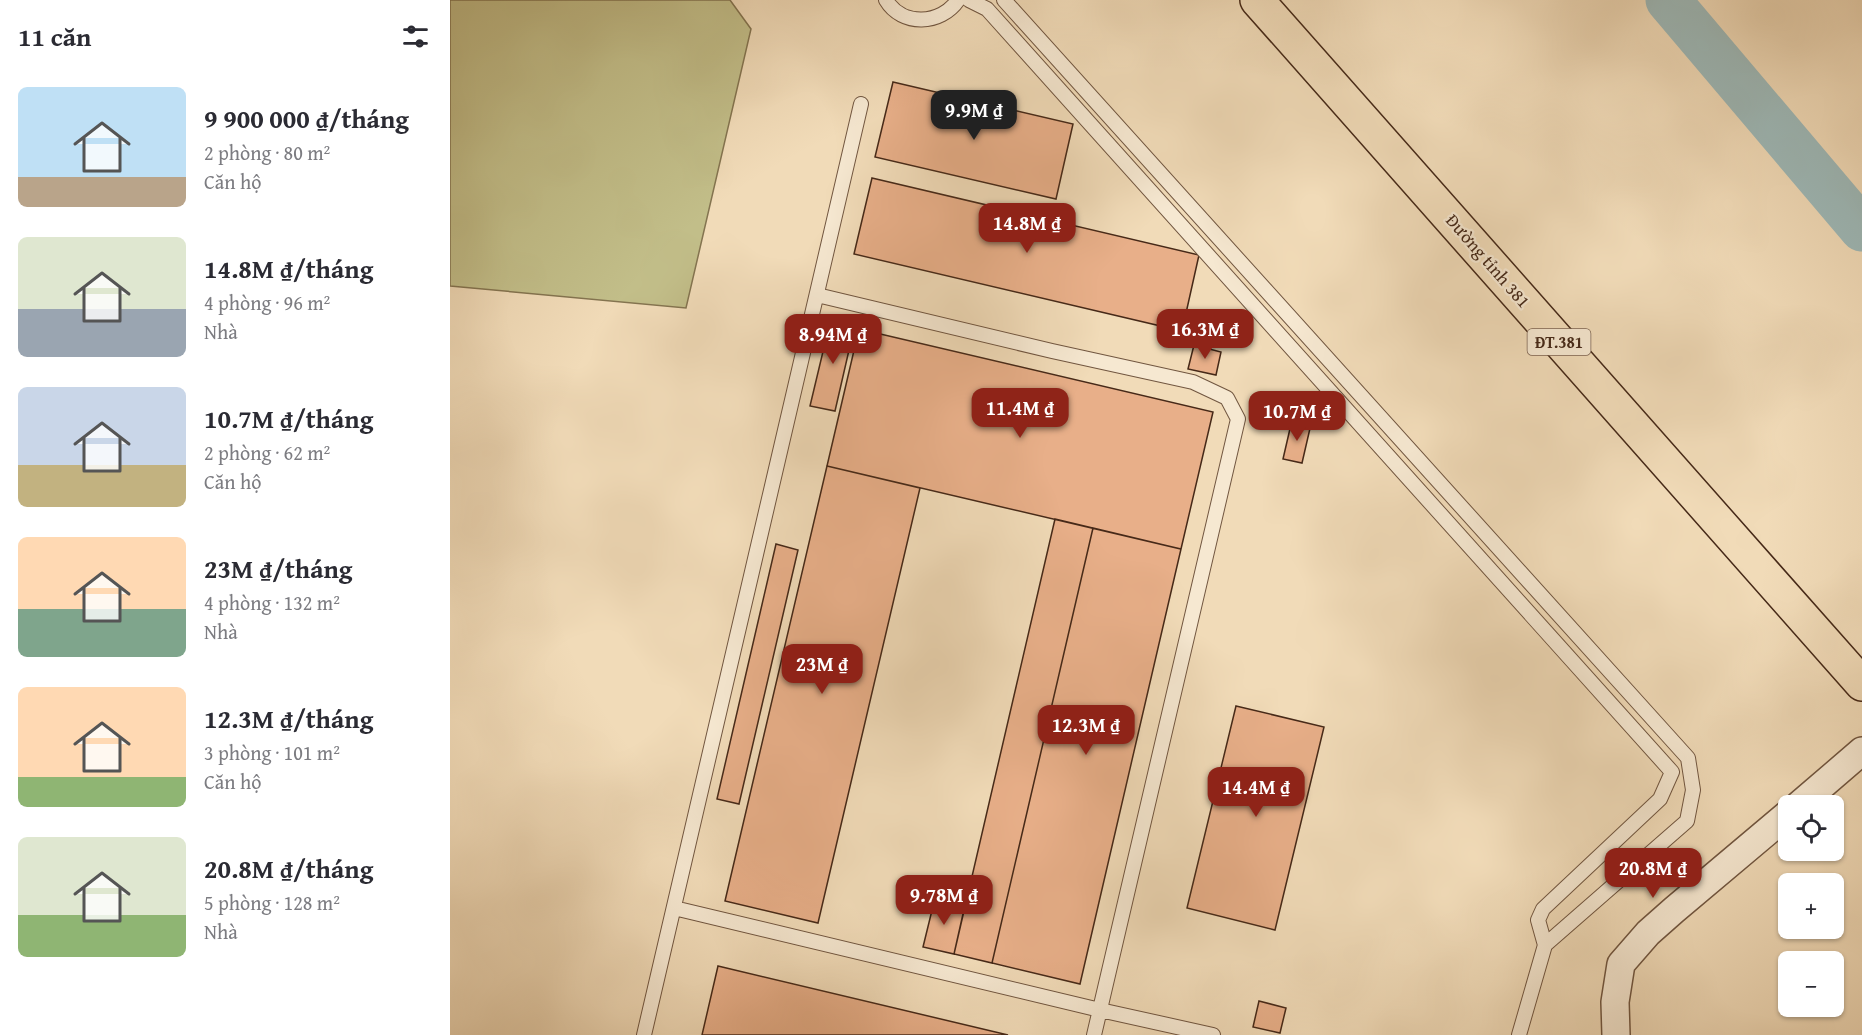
<!DOCTYPE html>
<html lang="vi">
<meta charset="utf-8">
<style>
body{margin:0;font-family:"Gentium Book Plus",serif;background:#f7f7f7;color:#2b2b33;height:100vh;display:flex;flex-direction:column;font-size:22px;white-space:nowrap}
*{box-sizing:border-box;margin:0}
p{font-size:20px;color:#7c7c81}
.icon{flex:none;width:33px;height:33px;fill:none;stroke:currentColor;stroke-width:2;stroke-linecap:round;stroke-linejoin:round}
.map{position:relative;flex:1;overflow:hidden}
.details{display:flex;flex-direction:column;background:#fff;width:450px}
.details>*{flex:none}
.tools{position:absolute;left:1328px;top:795px;display:grid;gap:12px}
.tools a{display:grid;place-items:center;width:66px;height:66px;border-radius:9px;background:#fff;box-shadow:0 2px 4px #0004;font-size:30px}
.price{position:absolute;translate:-50% -51px;padding:0 14px;border-radius:12px;background:#8f2418;color:#fff;font-size:20px;line-height:39px;filter:drop-shadow(0 2px 3px #0008)}
.price::after{content:'';position:absolute;left:50%;top:36px;width:18px;height:14px;margin-left:-9px;background:inherit;clip-path:polygon(0 0,100% 0,50% 100%)}
.price.current{background:#222;color:#fff}
ul{padding:0;list-style:none}
li{display:flex;align-items:center;gap:18px;height:150px;padding:0 18px}
li span{display:grid;place-items:center;flex:none;width:168px;height:120px;border-radius:9px;color:#555}
li>.icon{margin-inline-start:auto}
span .icon{width:72px;height:72px;fill:#fffc;stroke-width:1}
li b{font-size:26px}
h2{display:flex;justify-content:space-between;align-items:center;height:72px;padding:0 18px;font-size:26px}
main{display:flex;flex:1;min-height:0}
.map>svg:first-child{display:block}
.green{fill:#c2be89;stroke:#847450;stroke-width:1.5}
.lines{fill:none;stroke-linecap:round;stroke-linejoin:round}
.river{stroke:#9eb9b8;stroke-width:45}
.building{fill:#e8af89;stroke:#462918;stroke-width:1.5}
.lane-casing{stroke:#715640;stroke-width:16}
.street-casing{stroke:#715640;stroke-width:30}
.primary-casing{stroke:#462918;stroke-width:36}
.lane{stroke:#f6e8d1;stroke-width:14}
.street{stroke:#f6e8d1;stroke-width:27}
.primary{stroke:#f1dbb8;stroke-width:33}
.labels{text-anchor:middle;stroke-width:4.5;stroke-linejoin:round;paint-order:stroke}
.shield{fill:#f6e8d1;stroke:#7b6250;stroke-width:1.5}
.shield-label{font-size:16px;font-weight:bold;fill:#462918}
.street-label{font-size:18px;fill:#462918;stroke:#f6e8d1}
</style>
<main>
<section class="details">
<h2>11 căn<svg class="icon" aria-label="filters" viewBox="0 0 24 24"><path d="M4 7h16M4 17h16"/><circle cx="9" cy="7" r="2"/><circle cx="15" cy="17" r="2"/></svg></h2>
<ul>
<li><span style="background:linear-gradient(#bfe0f5 75%,#b9a48a 0)"><svg class="icon" aria-label="home" viewBox="0 0 24 24"><path d="M3 11l9-7 9 7M6 9v11h12V9"/></svg></span><div><b>9 900 000 ₫/tháng</b><p>2 phòng · 80 m²</p><p>Căn hộ</p></div></li>
<li><span style="background:linear-gradient(#dfe7d0 60%,#9aa5b1 0)"><svg class="icon" aria-label="home" viewBox="0 0 24 24"><path d="M3 11l9-7 9 7M6 9v11h12V9"/></svg></span><div><b>14.8M ₫/tháng</b><p>4 phòng · 96 m²</p><p>Nhà</p></div></li>
<li><span style="background:linear-gradient(#c9d6e8 65%,#c2b280 0)"><svg class="icon" aria-label="home" viewBox="0 0 24 24"><path d="M3 11l9-7 9 7M6 9v11h12V9"/></svg></span><div><b>10.7M ₫/tháng</b><p>2 phòng · 62 m²</p><p>Căn hộ</p></div></li>
<li><span style="background:linear-gradient(#ffd9b3 60%,#7fa58c 0)"><svg class="icon" aria-label="home" viewBox="0 0 24 24"><path d="M3 11l9-7 9 7M6 9v11h12V9"/></svg></span><div><b>23M ₫/tháng</b><p>4 phòng · 132 m²</p><p>Nhà</p></div></li>
<li><span style="background:linear-gradient(#ffd9b3 75%,#8fb573 0)"><svg class="icon" aria-label="home" viewBox="0 0 24 24"><path d="M3 11l9-7 9 7M6 9v11h12V9"/></svg></span><div><b>12.3M ₫/tháng</b><p>3 phòng · 101 m²</p><p>Căn hộ</p></div></li>
<li><span style="background:linear-gradient(#dfe7d0 65%,#8fb573 0)"><svg class="icon" aria-label="home" viewBox="0 0 24 24"><path d="M3 11l9-7 9 7M6 9v11h12V9"/></svg></span><div><b>20.8M ₫/tháng</b><p>5 phòng · 128 m²</p><p>Nhà</p></div></li>
</ul>
</section>
<div class="map">
<svg width="1412" height="1035" viewBox="0 0 1412 1035">
<rect width="100%" height="100%" fill="#f1dbb8"/>
<filter id="stains"><feTurbulence type="fractalNoise" baseFrequency=".00333" numOctaves="4"/><feColorMatrix values="0 0 0 0 .2 0 0 0 0 .09 0 0 0 0 .02 0 0 0 .5 -.17"/></filter>
<radialGradient id="worn" r=".72"><stop offset=".6" stop-color="#630" stop-opacity="0"/><stop offset="1" stop-color="#630" stop-opacity=".3"/></radialGradient>
<path class="green" d="M0 0H280L301 29 236 308 0 286Z"/>
<g class="lines">
<path class="river" d="M1218 0 1412 229"/>
</g>
<path class="building" d="M443 82 623 124 606 199 425 157Z
M422 178 749 255 732 331 404 254Z
M381 318 405 324 385 411 360 406Z
M409 329 763 412 731 549 377 466Z
M744 345 771 352 766 375 738 369Z
M842 420 861 424 852 463 833 459Z
M377 466 470 488 368 923 275 901Z
M605 519 643 528 542 963 504 954Z
M643 528 731 549 630 984 542 963Z
M326 544 348 550 289 804 267 799Z
M786 706 874 727 825 930 737 908Z
M485 898 515 905 504 954 473 947Z
M268 966 558 1035H252Z
M809 1001 836 1008 830 1033 803 1027Z"/>
<g class="lines">
<defs>
<path id="lane" d="M436 0C452 27 491 25 508 0
M519 0 537 9 1222 772 1210 799 1093 909 1088 920 1095 945 1069 1035
M554 0 1238 758 1243 790 1237 821 1095 945
M367 295 602 351 743 382 777 398 788 419 644 1035
M224 908 650 1010 763 1035
M194 1035 411 104"/>
<path id="street" d="M1348 806 1412 751
M1166 1035 1165 1002 1171 964 1198 933 1224 910 1338 814"/>
<path id="primary" d="M807 0 1412 684"/>
</defs>
<use href="#lane" class="lane-casing"/>
<use href="#street" class="street-casing"/>
<use href="#primary" class="primary-casing"/>
<use href="#lane" class="lane"/>
<use href="#street" class="street"/>
<use href="#primary" class="primary"/>
</g>
<g class="labels">
<rect class="shield" x="1077.5" y="329" width="63" height="26" rx="4.5"/>
<g class="shield-label">
<text x="1109" y="348">ĐT.381</text>
</g>
<g class="street-label">
<text transform="translate(1038 261) rotate(49)" y="6">Đường tỉnh 381</text>
</g>
</g>
<rect width="100%" height="100%" filter="url(#stains)"/>
<rect width="100%" height="100%" fill="url(#worn)"/>
</svg>
<div class="tools">
<a><svg class="icon" aria-label="locate" viewBox="0 0 24 24"><circle cx="12" cy="12" r="6"/><path d="M12 2v4M12 18v4M2 12h4M18 12h4"/></svg></a>
<a>+</a>
<a>−</a>
</div>
<b class="price current" style="left:524px;top:141px">9.9M ₫</b>
<b class="price" style="left:577px;top:254px">14.8M ₫</b>
<b class="price" style="left:755px;top:360px">16.3M ₫</b>
<b class="price" style="left:383px;top:365px">8.94M ₫</b>
<b class="price" style="left:570px;top:439px">11.4M ₫</b>
<b class="price" style="left:847px;top:442px">10.7M ₫</b>
<b class="price" style="left:372px;top:695px">23M ₫</b>
<b class="price" style="left:636px;top:756px">12.3M ₫</b>
<b class="price" style="left:806px;top:818px">14.4M ₫</b>
<b class="price" style="left:1203px;top:899px">20.8M ₫</b>
<b class="price" style="left:494px;top:926px">9.78M ₫</b>
</div>
</main>
